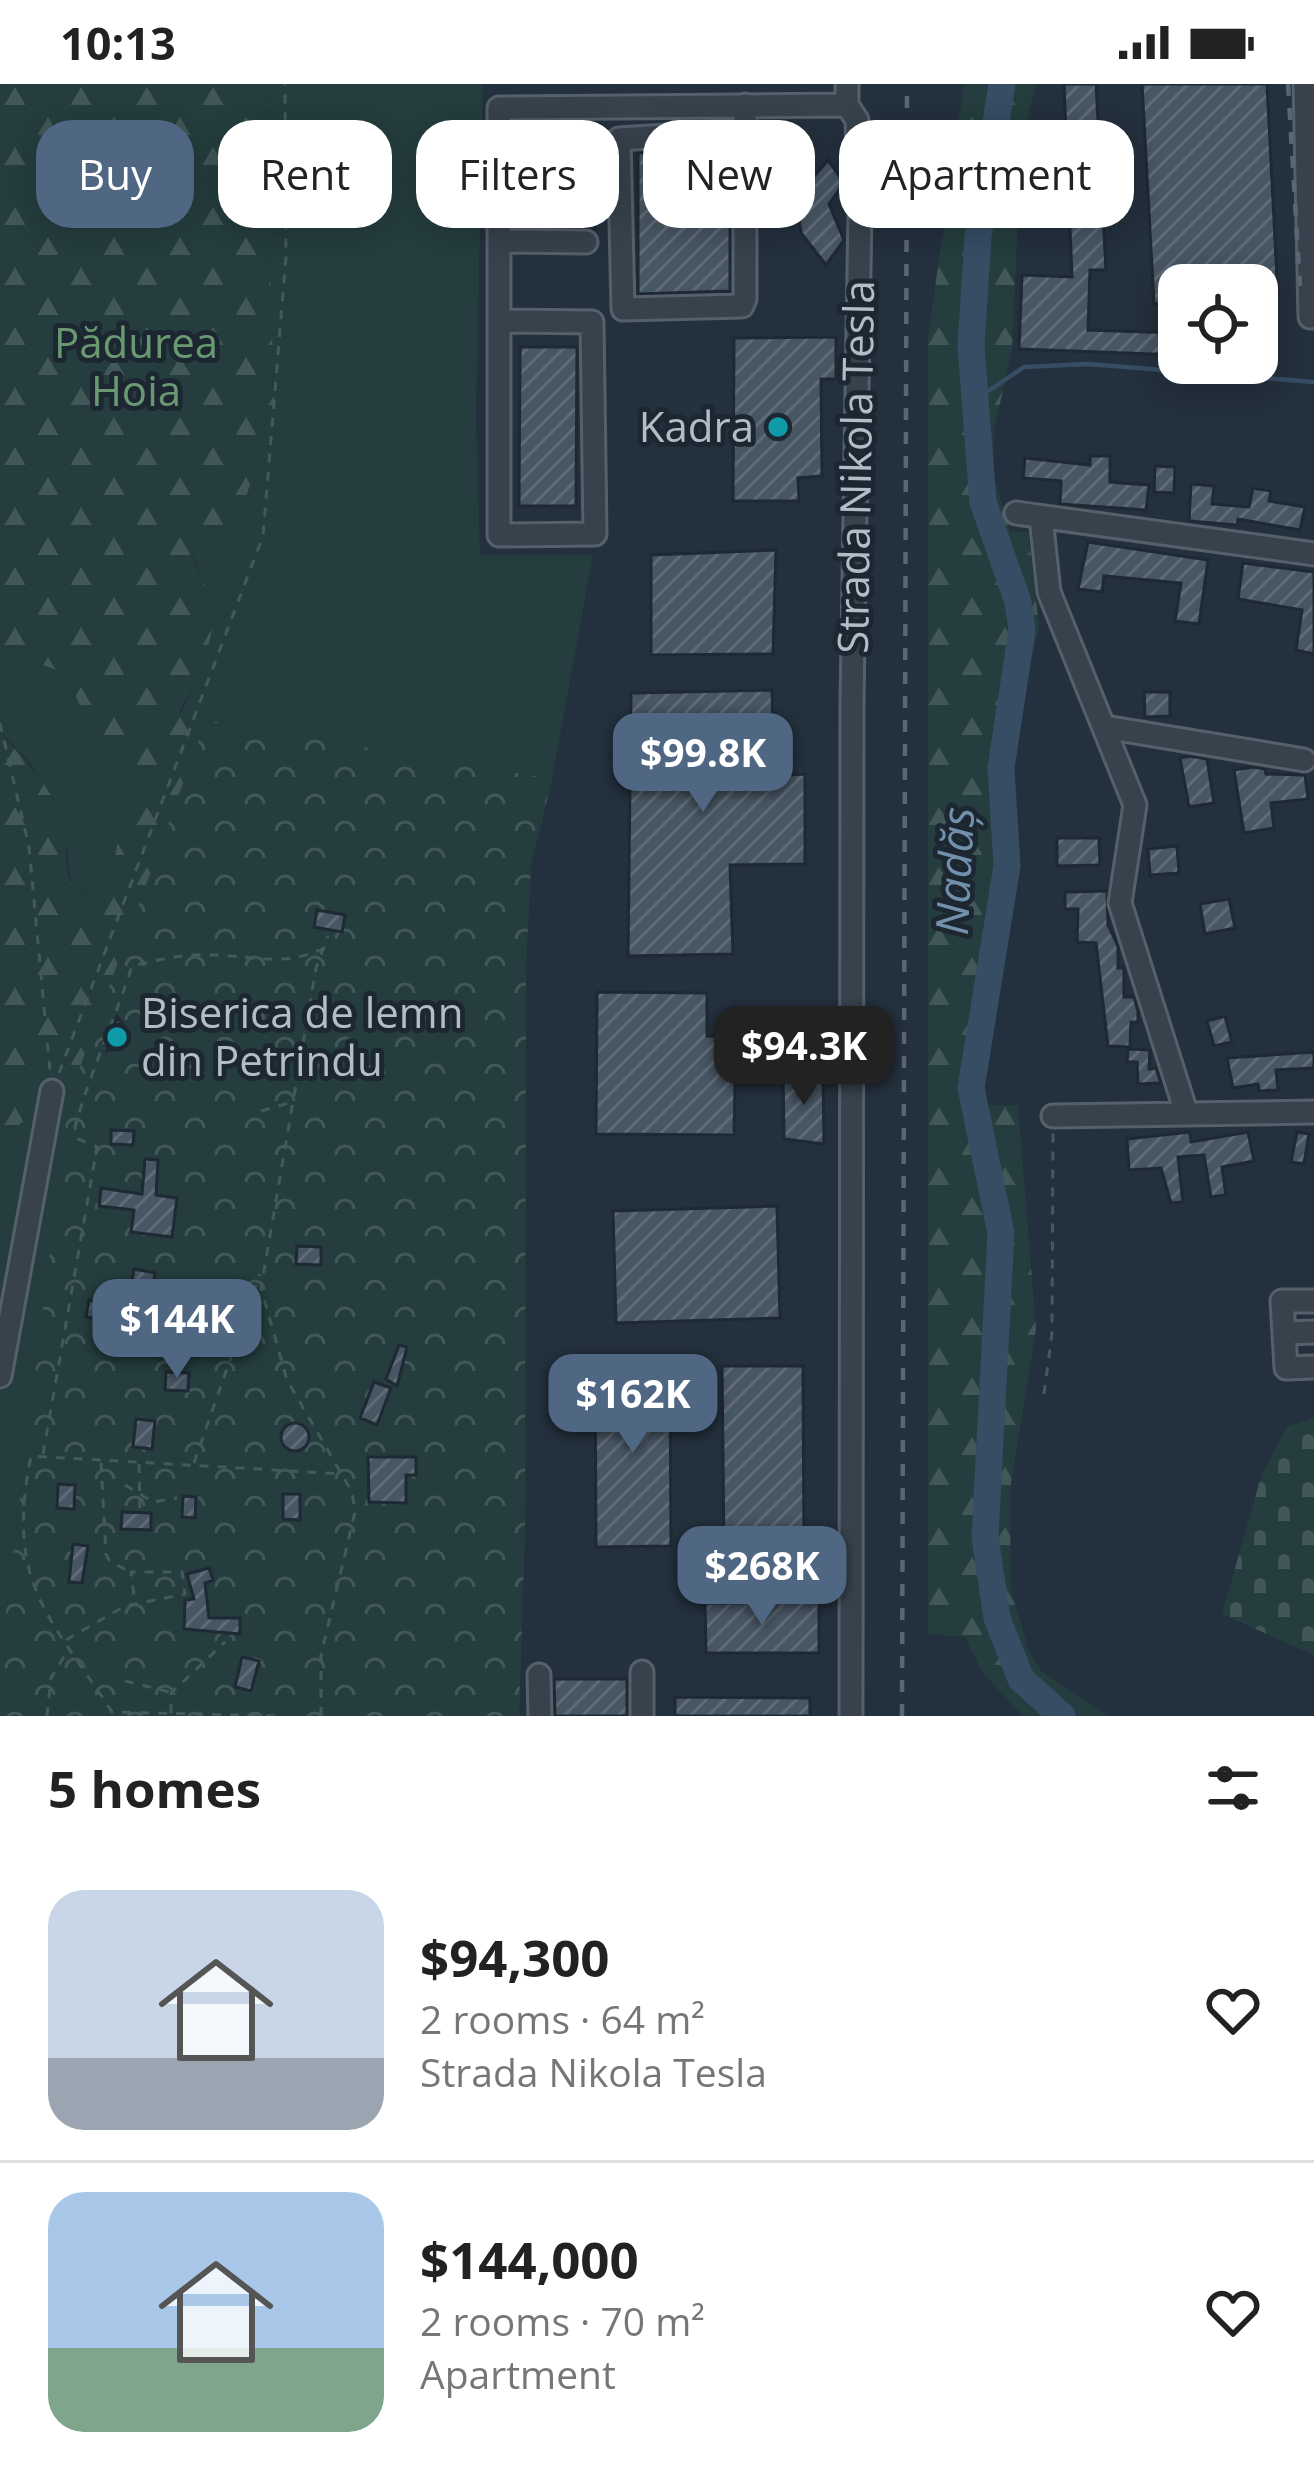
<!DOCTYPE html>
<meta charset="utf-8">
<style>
body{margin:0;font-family:"Open Sans",sans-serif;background:#f6f6f6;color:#222;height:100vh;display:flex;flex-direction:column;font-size:45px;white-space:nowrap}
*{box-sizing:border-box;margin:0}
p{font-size:39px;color:#767676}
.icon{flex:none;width:66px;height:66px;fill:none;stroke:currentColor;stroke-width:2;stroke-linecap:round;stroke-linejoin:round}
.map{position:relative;height:1632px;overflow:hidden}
.details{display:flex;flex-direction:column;background:#fff;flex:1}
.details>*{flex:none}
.guide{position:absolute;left:36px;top:36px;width:1242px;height:108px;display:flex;gap:24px}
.fabs{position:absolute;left:1158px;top:180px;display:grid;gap:24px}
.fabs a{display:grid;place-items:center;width:120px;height:120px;border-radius:24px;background:#fff;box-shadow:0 6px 30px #0003;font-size:60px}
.price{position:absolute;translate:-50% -102px;padding:0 27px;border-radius:24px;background:#506783;color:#fff;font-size:39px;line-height:78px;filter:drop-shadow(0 3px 6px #0008)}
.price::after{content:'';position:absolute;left:50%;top:72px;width:36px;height:27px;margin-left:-18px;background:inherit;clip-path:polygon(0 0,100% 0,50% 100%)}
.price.selected{background:#222;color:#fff}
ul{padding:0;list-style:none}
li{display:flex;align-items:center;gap:36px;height:300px;padding:0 48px}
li+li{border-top:3px solid #e0e0e0}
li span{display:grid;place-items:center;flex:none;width:336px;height:240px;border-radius:36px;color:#555}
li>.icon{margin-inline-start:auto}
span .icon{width:144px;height:144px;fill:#fffc;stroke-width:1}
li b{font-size:51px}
h2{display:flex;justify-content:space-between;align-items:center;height:144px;padding:0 48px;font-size:51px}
.pill{padding:0 42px;border-radius:36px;background:#fff;box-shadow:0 6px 30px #0003;font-size:42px;line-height:108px}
.pill.selected{background:#506783;color:#fff}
.status{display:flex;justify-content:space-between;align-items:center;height:84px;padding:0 60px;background:#fff;direction:ltr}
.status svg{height:33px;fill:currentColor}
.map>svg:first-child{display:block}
.grass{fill:#253d3e}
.forest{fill:url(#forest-firs)}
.cemetery{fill:url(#cemetery-stones)}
.park{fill:url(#park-crowns)}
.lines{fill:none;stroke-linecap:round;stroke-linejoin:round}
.stream{stroke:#364d64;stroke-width:4.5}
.river{stroke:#364d64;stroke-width:27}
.building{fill:url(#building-hatch);stroke:#1e2934;stroke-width:3}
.minor-casing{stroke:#55606b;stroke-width:27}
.path{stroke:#435a5b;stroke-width:3;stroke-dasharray:9 9;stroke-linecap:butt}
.minor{stroke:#37424d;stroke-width:21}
.rail{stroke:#596674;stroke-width:4.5;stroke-dasharray:12 12;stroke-linecap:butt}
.culture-dot{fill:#0f9aa8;stroke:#1c2732;stroke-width:4.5}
.labels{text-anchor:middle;stroke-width:10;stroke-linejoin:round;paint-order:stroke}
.park-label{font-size:42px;fill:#6a9971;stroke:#1c2732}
.poi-label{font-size:42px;fill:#b3bdc8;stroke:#1c2732;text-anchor:end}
.street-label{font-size:42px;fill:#b3bdc8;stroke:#1c2732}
.water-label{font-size:45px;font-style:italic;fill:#7290ac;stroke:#1c2732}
</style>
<div class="status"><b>10:13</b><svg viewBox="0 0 49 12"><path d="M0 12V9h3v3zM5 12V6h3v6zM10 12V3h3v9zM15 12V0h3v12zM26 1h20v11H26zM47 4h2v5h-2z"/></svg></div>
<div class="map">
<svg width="1314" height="1632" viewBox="0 0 1314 1632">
<defs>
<pattern id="forest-firs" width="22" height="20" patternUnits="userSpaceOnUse" patternTransform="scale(3)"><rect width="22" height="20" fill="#253d3e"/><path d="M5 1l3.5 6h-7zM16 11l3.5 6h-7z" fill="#425758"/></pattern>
<pattern id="cemetery-stones" width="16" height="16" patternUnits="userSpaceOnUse" patternTransform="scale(3)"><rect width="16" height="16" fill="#253d3e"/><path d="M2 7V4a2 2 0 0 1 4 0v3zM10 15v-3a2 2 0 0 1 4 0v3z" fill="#425758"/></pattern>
<pattern id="park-crowns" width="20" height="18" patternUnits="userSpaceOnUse" patternTransform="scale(3)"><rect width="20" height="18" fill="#253d3e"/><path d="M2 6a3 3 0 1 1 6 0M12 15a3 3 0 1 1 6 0" fill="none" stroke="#425758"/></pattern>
<pattern id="building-hatch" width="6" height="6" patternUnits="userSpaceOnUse" patternTransform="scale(3)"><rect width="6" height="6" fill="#475663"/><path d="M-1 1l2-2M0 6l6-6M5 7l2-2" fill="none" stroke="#5f6c78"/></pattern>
</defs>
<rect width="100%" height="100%" fill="#23303d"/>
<path class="grass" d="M266 0H483L476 331 480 471H593L552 695 205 637 69 1013 0 1576V1056C61 1014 73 881 90 810L71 800 64 742 31 680 0 647V602L40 580 62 588C84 619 104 704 153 691L191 608 213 524 192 469 205 450 227 440 254 388V364L274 322 270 168 281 86Z"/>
<path class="forest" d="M0 0H266L281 86 270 168 274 322 254 363V388L243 422 227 440 205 450 192 469C195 486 205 499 211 515 220 545 197 602 179 627L206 636 552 695 531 781 526 882 525 1446 519 1632 94 1046 43 1006 25 1036 0 1056V647C22 676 56 705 64 743 69 763 62 781 71 800L105 820 126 719 148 693C100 695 85 620 62 588L40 580 0 602Z
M964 0H1036L1021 63 1012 264 994 347V393L1010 447 1028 448 1039 542 1010 678 1011 815 982 963 981 1022 1018 1021 1036 1245 1010 1405 1011 1506 1029 1567 1042 1588 1108 1632H1023L982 1588 965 1553 928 1550V253Z"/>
<path class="cemetery" d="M1314 1334V1571L1222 1530 1262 1389 1288 1342Z"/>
<path class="park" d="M206 636 552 695 531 781 526 882 525 1446 519 1632H0V1576L69 1013Z"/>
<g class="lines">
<path class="stream" d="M975 334 987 308 1024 283 1088 280 1314 298"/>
<path class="river" d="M1002 0 978 153 971 262 983 418 1018 518 1022 546 1001 684 1007 782 971 1004 1001 1149 985 1453 997 1534 1021 1595 1062 1632"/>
</g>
<path class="building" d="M1064 0H1096L1106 186H1090L1088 246 1179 249V271L1019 265 1022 191 1072 193Z
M1142 0H1267L1278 214 1257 215V201H1179V219L1154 220Z
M557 44H595V145L557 143Z
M730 63V207L638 210V69Z
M828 76 844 99 829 120 844 156 826 181 801 149 798 128 803 105Z
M1257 252 1276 253 1275 275 1257 274Z
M836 253V295H821L822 392 798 394 799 417H733L734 254Z
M520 263H577L576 422H519Z
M1090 372H1110V398L1149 401 1146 426 1060 420 1061 397 1023 394 1025 374 1090 381Z
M1155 382 1175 383 1174 409 1154 408Z
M1191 400 1214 402 1212 420 1249 423 1253 404 1271 407 1269 417 1305 423 1300 446 1238 435 1237 441 1189 437Z
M1088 458 1208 476 1199 540 1175 537 1181 499 1104 492 1102 508 1078 505Z
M776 466 773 570 651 571V471Z
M1243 479 1314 488V570L1296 566 1302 526 1238 515Z
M772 606 774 692 805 690V780L730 781 733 870 628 872 631 609Z
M1144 608H1170V632L1145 633Z
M1190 672 1207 675 1214 719 1189 723 1180 674Z
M1253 683 1265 685 1266 690 1305 691 1308 715 1271 719 1274 744 1244 749 1234 686Z
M1057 754H1099L1100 781 1057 782Z
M1177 762 1179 789 1150 791 1148 765Z
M1107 807 1108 841 1118 862V884H1124V913H1134L1138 927V938H1131L1130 963 1108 962 1096 859 1077 858 1078 825H1065V808Z
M1229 815 1235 844 1205 850 1200 820Z
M317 826 345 831 342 848 314 843Z
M597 908 707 909V952L736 953 734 1051 596 1050Z
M1225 932 1232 958 1214 962 1207 937Z
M117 933 126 945 120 963 107 967Z
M1128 965 1150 966 1149 985 1156 984 1161 999 1138 1000 1137 978H1127Z
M1314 968V984L1276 986 1278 1006 1259 1007 1258 1000 1233 1004 1227 974Z
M783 989 823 994 824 1060 784 1055Z
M111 1046 134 1047 133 1061 111 1060Z
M1190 1048 1191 1058 1248 1048 1254 1077 1222 1083 1226 1111 1211 1113 1204 1071 1178 1073 1183 1118 1171 1119 1161 1084 1129 1086 1127 1055Z
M1297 1048 1309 1050 1304 1080 1291 1078Z
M145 1075 158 1076 156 1111 177 1114 172 1153 131 1148 134 1126 99 1122 101 1104 142 1110Z
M777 1122 780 1234 616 1239 613 1127Z
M297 1162 321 1163V1181L296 1180Z
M134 1185 155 1189 151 1210 130 1207Z
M89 1216 114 1220 112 1238 86 1233Z
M399 1261 407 1263 397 1302 386 1295Z
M595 1282H670L671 1462 596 1463Z
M722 1282H803L804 1466 724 1467Z
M166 1288 189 1289 188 1307 165 1306Z
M374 1298 391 1304 377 1341 360 1334Z
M136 1335 155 1337 152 1365 133 1363Z
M281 1353a14 14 0 1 1 28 0a14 14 0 1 1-28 0Z
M368 1373H416V1391H406V1419L369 1418Z
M58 1400 75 1401 74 1425 57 1424Z
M283 1410H300V1436L283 1435Z
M183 1412 196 1413 195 1434 182 1433Z
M122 1428 151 1429V1446L121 1445Z
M73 1460 88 1462 82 1499 69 1498Z
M209 1484 213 1496 205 1499 209 1534H240V1550L184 1545 185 1516 194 1515 187 1490Z
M819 1518V1569H706L705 1519Z
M242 1573 259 1577 251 1607 235 1603Z
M554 1595H627V1632H555Z
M675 1613 810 1614V1632H675Z"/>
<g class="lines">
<defs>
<path id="minor" d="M847 0V21L857 36 860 125 852 618 851 1632
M1305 0 1310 233
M745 21V215L742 222 623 225 619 55 745 47
M499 157V451L595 450 592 238 499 237
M586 158 499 157V24L847 21
M1016 429 1314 470
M1041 433 1049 508 1135 721 1120 819 1186 1028
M1105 643 1304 676
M1053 1032 1314 1028
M1314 1217H1282L1286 1284 1314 1283
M1285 1249 1314 1248
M0 1292 52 1007
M539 1591 540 1632
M642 1632V1588"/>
</defs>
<use href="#minor" class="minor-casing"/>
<path class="path" d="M0 639 29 763 50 987
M59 989 263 452 286 173 285 0
M261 1027 289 1019
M1044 1310 1052 1249 1053 1049
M43 1370 97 1063 78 1055 75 1043C91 986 114 938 132 882 161 875 188 869 218 871 255 873 285 882 322 865
M101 1379 106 1470 110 1478 129 1487
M194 1379 260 1190
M139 1380 140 1424
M125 1401 153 1418 177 1414
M66 1556 125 1522 185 1510 182 1488H131L135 1519
M125 1597 170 1608
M171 1629V1609L225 1558
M47 1632 51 1594 68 1566
M275 1632 112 1628C46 1527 6 1499 31 1372L343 1390
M321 1632V1571L355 1428 352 1408 287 1296 261 1204 316 884 328 852"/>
<use href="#minor" class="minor"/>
<path class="rail" d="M1288 0 1300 202
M902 1632 907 0"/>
</g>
<g class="culture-dot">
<circle cx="778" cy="343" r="12"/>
<circle cx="117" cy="953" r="12"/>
</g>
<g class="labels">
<g class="park-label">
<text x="136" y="274">Pădurea<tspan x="136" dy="48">Hoia</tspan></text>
</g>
<g class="poi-label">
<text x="754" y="358">Kadra</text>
<text x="141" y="944" text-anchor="start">Biserica de lemn<tspan x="141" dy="48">din Petrindu</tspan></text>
</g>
<g class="street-label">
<text transform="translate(856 383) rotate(-89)" y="15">Strada Nikola Tesla</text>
</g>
<g class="water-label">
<text transform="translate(955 787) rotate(-87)" y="16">Nadăș</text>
</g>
</g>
</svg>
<div class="fabs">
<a><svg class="icon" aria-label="locate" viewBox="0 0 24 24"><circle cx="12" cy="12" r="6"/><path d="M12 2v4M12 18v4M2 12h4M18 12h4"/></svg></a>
</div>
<b class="price" style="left:703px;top:731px">$99.8K</b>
<b class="price selected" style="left:804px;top:1024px">$94.3K</b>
<b class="price" style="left:177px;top:1297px">$144K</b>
<b class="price" style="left:633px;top:1372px">$162K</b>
<b class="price" style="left:762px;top:1544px">$268K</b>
<div class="guide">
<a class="pill selected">Buy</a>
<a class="pill">Rent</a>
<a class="pill">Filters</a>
<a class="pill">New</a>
<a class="pill">Apartment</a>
</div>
</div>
<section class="details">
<h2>5 homes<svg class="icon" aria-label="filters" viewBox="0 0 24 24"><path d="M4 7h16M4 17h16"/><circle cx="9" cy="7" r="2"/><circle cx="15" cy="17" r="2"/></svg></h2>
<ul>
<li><span style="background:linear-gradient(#c9d6e8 70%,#9aa5b1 0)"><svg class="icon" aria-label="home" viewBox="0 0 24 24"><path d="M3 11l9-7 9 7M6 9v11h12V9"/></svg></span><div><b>$94,300</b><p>2 rooms · 64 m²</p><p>Strada Nikola Tesla</p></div><svg class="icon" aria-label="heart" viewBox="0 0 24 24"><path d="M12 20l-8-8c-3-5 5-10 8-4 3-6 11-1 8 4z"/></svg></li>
<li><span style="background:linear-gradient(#a9c7e8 65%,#7fa58c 0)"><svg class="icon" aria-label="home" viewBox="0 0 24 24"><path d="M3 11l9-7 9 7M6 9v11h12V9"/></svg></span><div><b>$144,000</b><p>2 rooms · 70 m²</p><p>Apartment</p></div><svg class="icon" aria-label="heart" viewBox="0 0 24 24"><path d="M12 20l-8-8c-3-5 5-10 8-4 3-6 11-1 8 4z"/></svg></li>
</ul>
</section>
